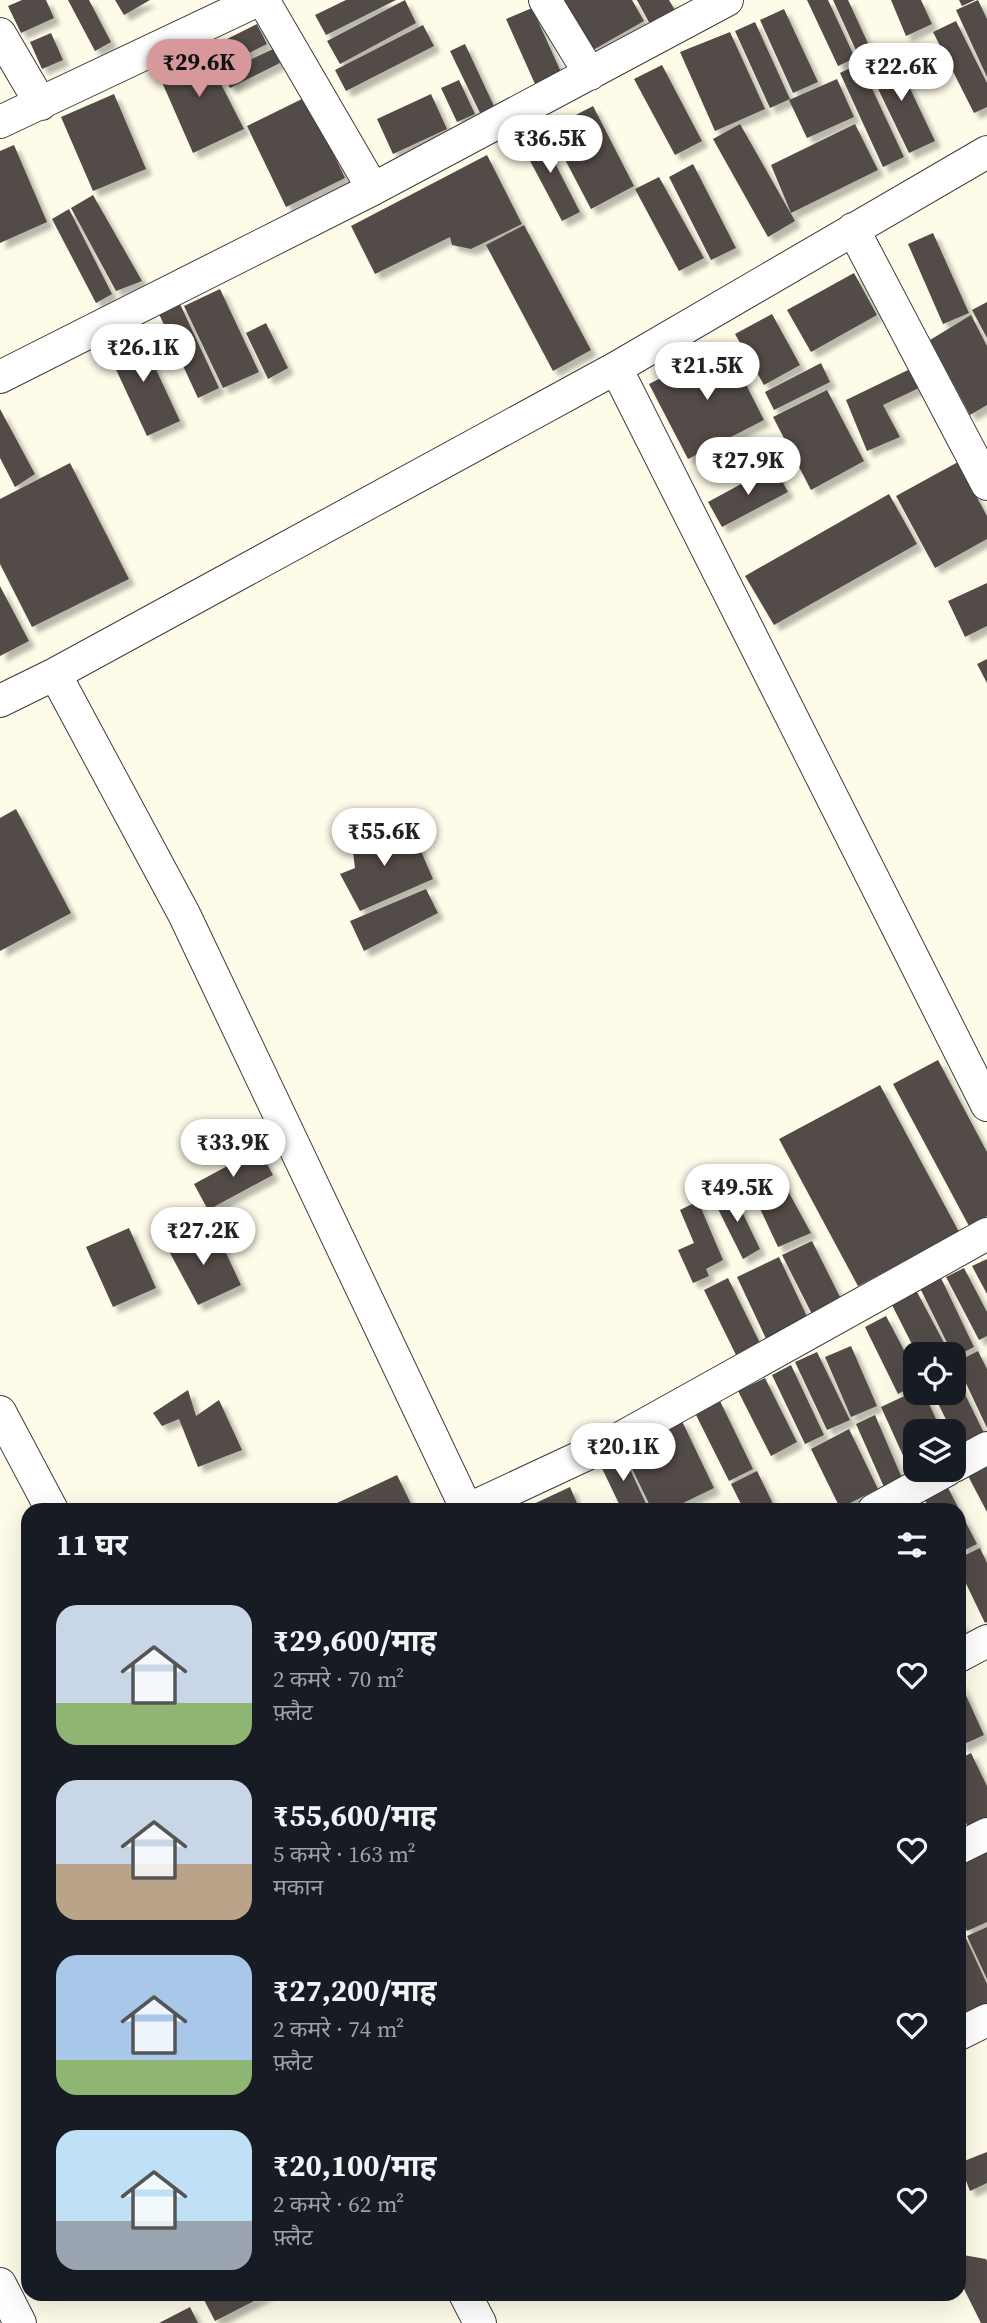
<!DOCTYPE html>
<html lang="hi">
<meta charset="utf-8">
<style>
body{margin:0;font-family:"Source Serif 4","Noto Sans Devanagari",serif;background:#242831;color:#f1f3f6;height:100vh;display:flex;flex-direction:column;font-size:26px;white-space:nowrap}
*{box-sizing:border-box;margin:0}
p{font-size:23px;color:#9ea1a6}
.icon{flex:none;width:38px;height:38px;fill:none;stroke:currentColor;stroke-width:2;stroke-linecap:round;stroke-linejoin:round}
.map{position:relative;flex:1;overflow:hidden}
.details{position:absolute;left:21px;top:1503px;width:945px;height:798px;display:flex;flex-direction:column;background:#171b24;border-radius:21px;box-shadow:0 7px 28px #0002}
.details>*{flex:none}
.fabs{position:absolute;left:903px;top:1342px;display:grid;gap:14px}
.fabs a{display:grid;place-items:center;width:63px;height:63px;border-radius:14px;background:#171b24;box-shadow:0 7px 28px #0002;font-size:35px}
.price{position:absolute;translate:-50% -60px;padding:0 16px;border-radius:24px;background:#fff;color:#222;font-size:23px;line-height:46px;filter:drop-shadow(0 2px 4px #0008)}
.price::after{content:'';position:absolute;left:50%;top:42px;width:21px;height:16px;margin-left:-10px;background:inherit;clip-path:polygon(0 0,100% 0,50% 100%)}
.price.current{background:#d6989a;color:#111}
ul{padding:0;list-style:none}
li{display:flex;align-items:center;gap:21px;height:175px;padding:0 35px}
li span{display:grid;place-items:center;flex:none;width:196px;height:140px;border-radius:21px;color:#555}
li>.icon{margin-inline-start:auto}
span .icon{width:84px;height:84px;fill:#fffc;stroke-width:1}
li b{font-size:30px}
h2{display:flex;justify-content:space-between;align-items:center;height:84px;padding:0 35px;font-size:30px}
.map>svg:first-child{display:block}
.building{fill:#524c47;filter:url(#shadow)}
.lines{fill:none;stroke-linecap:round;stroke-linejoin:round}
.street-casing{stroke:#3d3d3d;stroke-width:34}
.street{stroke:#fff;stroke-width:32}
</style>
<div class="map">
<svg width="987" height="2323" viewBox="0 0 987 2323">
<defs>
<filter id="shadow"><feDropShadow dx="6" dy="6" stdDeviation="2" flood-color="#0004"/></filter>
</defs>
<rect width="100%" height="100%" fill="#fefbe9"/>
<path class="building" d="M22 0H46L54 18 21 33 8 6Z
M68 0H89L111 42 95 51Z
M115 0H150L124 15Z
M346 0H396L326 35 315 15Z
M405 0 416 23 340 64 327 41Z
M564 0H632L644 21 593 50Z
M637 0H669L676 12 651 26Z
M807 0H828L855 58 838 66Z
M833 0H848L872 52 859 57Z
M891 0H921L932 24 906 36Z
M959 0H975L962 6Z
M978 0 987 19V77L956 10Z
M532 8 561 72 535 84 506 19Z
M784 9 818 82 793 93 760 20Z
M956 21 987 83V107L974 113 933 32Z
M755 22 790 99 770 108 735 31Z
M257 24 267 44 217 69 207 49Z
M423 25 434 46 346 91 335 70Z
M730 32 765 109 715 131 680 52Z
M51 33 63 60 42 69 30 42Z
M465 44 494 106 480 113 450 51Z
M201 45 244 129 193 153 155 66Z
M273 49 280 63 230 88 222 73Z
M893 53 935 141 909 153 867 66Z
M860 63 904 157 883 167 840 73Z
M662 65 702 141 675 155 634 79Z
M837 79 854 117 807 138 789 100Z
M459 80 475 114 457 122 441 88Z
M114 94 146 169 93 191 61 117Z
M431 94 447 129 393 154 377 119Z
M306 97 345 178 286 207 247 126Z
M593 106 634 186 591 209 549 129Z
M740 124 795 221 768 237 713 139Z
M855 124 878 170 791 213 771 165Z
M538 130 580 212 562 221 519 140Z
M14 145 47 222 0 243V151Z
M487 155 522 224 471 249 452 245 450 237 375 274 351 226Z
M693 164 736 248 711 260 669 177Z
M659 177 704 258 679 271 635 189Z
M93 195 142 281 116 291 71 208Z
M69 209 112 294 96 303 52 219Z
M524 225 591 350 553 371 486 245Z
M933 233 969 313 943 324 908 244Z
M854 273 877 315 811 352 787 310Z
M220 289 259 372 223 388 184 306Z
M987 302V338L972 310Z
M180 304 219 388 198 398 159 314Z
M772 314 800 365 764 385 735 334Z
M971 315 987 346V405L970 415 930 340Z
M266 323 288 368 268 379 246 333Z
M139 333 180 421 147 436 106 348Z
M726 345 764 420 688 459 649 384Z
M821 363 830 382 774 410 765 392Z
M908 370 919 388 883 405 900 437 867 451 846 400Z
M827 390 864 461 811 490 773 417Z
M0 409 35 474 15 487 0 458Z
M958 462 987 516V539L935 568 896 496Z
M70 463 129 579 32 627 0 564V499Z
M774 466 788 492 722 527 708 502Z
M889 494 917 544 774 625 745 576Z
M987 583V626L965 637 948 601Z
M0 586 29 641 0 656Z
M987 659V683L977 664Z
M16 809 71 913 0 951V818Z
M382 825 397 844 414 835 433 879 360 911 340 874 355 868 352 844Z
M426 889 438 913 364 951 350 921Z
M938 1060 987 1152V1216L969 1226 893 1084Z
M880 1085 959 1232 858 1286 779 1139Z
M259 1149 273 1175 208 1210 194 1184Z
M777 1171 811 1233 778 1247 750 1187Z
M731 1189 760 1249 743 1259 713 1199Z
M698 1201 723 1260 706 1269 709 1276 693 1283 678 1250 694 1243 680 1210Z
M129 1228 156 1288 113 1307 86 1247Z
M183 1231 193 1253 217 1234 241 1285 198 1305 163 1240Z
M812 1241 846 1309 817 1324 782 1255Z
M779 1257 810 1323 768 1343 737 1277Z
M987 1259V1294L972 1266Z
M964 1268 987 1312V1336L979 1340 946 1277Z
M728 1278 761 1345 738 1359 704 1290Z
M941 1278 974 1347 954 1357 920 1288Z
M917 1292 950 1354H917L892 1305Z
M886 1316 915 1371V1385L898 1394 865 1327Z
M851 1346 877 1406 851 1417 825 1357Z
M978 1351 987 1369V1428L956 1362Z
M817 1352 850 1420 827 1430 795 1362Z
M791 1365 824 1435 805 1444 772 1375Z
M954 1372 985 1435 960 1448 933 1393H954Z
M765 1378 797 1442 771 1456 738 1391Z
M188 1390 196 1416 219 1400 242 1450 198 1467 179 1419 162 1426 153 1413Z
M915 1391 924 1393 942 1432H915V1470L912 1475 881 1407Z
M720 1401 753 1469 729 1481 695 1413Z
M875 1415 902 1478 884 1487 856 1424Z
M681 1419 714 1488 669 1510H652L622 1448Z
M849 1429 878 1489 840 1508 811 1449Z
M622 1452 649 1510H622L599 1462Z
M987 1461V1512L966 1472Z
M757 1471 776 1510H744L731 1484Z
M397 1475 414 1510H322Z
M946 1484 977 1544 959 1553V1510H930L923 1496Z
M570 1487 580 1510H526L525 1508Z
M980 1548 987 1563V1622L985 1623 959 1569V1558Z
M959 1618 969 1640 959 1645Z
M959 1680 984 1735 960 1746 959 1744Z
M971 1753 987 1786V1821L969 1829 959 1808V1759Z
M987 1845V1922L967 1931 959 1914V1856Z
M987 1927V1979L967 1936Z
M963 1932 987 1984V2005L959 2018V1934Z
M987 2152V2183L970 2191 959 2163Z
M963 2255 986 2259 987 2261V2323H981L959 2279V2256Z
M201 2294H268L215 2321Z
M190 2307 198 2323H159Z"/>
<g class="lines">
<defs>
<path id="street" d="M263 0 373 189
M545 0 590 74
M0 34 41 104
M0 122 258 0
M853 229 987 484
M616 368 987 1105
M0 377 373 189 727 0
M55 674 184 914 467 1510
M0 701 55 674 616 368 987 152
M0 1412 52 1510
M954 1466 987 1448
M467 1510 617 1440 987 1234
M874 1510 947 1470
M959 1656 987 1641
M959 1848 987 1834
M959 2034 987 2020
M0 2284 20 2323
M465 2294 480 2323"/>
</defs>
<use href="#street" class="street-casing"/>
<use href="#street" class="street"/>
</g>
</svg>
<div class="fabs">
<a><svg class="icon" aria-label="locate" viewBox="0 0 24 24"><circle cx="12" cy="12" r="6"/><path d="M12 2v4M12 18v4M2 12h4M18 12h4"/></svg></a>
<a><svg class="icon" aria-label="layers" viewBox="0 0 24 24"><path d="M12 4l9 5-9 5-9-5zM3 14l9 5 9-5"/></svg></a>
</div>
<b class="price current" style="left:199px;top:99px">₹29.6K</b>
<b class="price" style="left:901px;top:103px">₹22.6K</b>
<b class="price" style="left:550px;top:175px">₹36.5K</b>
<b class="price" style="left:143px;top:384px">₹26.1K</b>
<b class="price" style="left:707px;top:402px">₹21.5K</b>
<b class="price" style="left:748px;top:497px">₹27.9K</b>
<b class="price" style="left:384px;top:868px">₹55.6K</b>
<b class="price" style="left:233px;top:1179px">₹33.9K</b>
<b class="price" style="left:737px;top:1224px">₹49.5K</b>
<b class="price" style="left:203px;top:1267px">₹27.2K</b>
<b class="price" style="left:623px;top:1483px">₹20.1K</b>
<section class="details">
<h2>11 घर<svg class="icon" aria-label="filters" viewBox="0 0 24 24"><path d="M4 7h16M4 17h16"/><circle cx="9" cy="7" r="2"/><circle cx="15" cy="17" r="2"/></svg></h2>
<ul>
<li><span style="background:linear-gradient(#c9d6e8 70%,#8fb573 0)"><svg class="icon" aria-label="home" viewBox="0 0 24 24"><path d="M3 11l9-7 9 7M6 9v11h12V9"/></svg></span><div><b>₹29,600/माह</b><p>2 कमरे · 70 m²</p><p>फ़्लैट</p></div><svg class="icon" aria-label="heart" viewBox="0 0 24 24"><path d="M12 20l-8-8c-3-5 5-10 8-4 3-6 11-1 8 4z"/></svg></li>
<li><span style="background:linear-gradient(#c9d6e8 60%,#b9a48a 0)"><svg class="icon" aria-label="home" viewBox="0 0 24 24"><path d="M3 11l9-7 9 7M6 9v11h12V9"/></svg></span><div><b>₹55,600/माह</b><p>5 कमरे · 163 m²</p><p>मकान</p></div><svg class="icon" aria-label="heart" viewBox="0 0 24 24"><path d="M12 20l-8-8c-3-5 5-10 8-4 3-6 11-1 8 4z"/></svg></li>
<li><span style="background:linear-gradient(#a9c7e8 75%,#8fb573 0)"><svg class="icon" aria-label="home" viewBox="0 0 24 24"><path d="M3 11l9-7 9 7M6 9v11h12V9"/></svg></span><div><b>₹27,200/माह</b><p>2 कमरे · 74 m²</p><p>फ़्लैट</p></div><svg class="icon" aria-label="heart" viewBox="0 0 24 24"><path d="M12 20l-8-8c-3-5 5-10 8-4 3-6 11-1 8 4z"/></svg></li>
<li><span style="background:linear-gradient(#bfe0f5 65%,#9aa5b1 0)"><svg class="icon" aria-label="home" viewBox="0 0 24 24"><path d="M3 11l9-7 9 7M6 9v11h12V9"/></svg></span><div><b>₹20,100/माह</b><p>2 कमरे · 62 m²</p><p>फ़्लैट</p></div><svg class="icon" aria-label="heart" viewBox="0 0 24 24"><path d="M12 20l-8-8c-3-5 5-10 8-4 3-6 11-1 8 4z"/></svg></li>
</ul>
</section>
</div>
